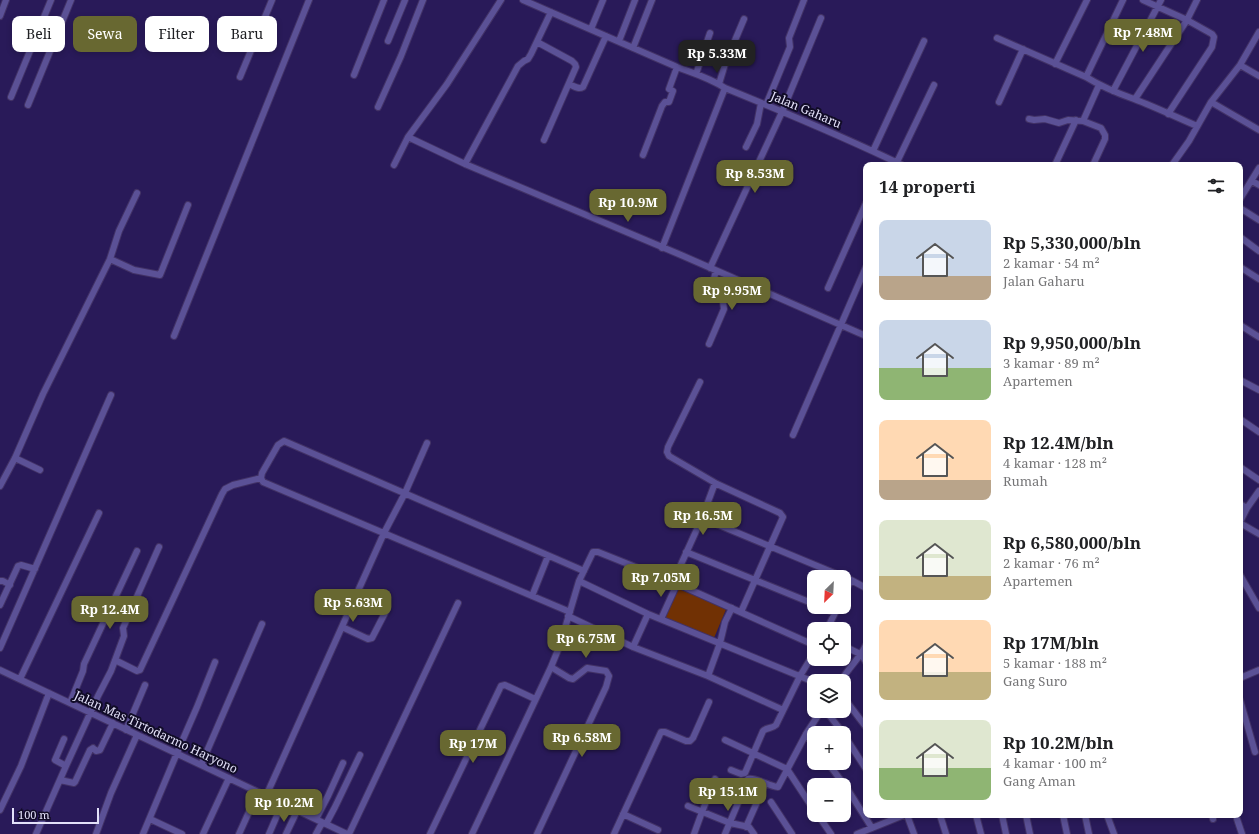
<!DOCTYPE html>
<html lang="id">
<meta charset="utf-8">
<style>
body{margin:0;font-family:"Noto Serif",serif;background:#f2f2f2;color:#202124;height:100vh;display:flex;flex-direction:column;font-size:15px;white-space:nowrap}
*{box-sizing:border-box;margin:0}
p{font-size:13px;color:#757577}
.icon{flex:none;width:22px;height:22px;fill:none;stroke:currentColor;stroke-width:2;stroke-linecap:round;stroke-linejoin:round}
.map{position:relative;flex:1;overflow:hidden}
.sheet{position:absolute;left:863px;top:162px;width:380px;height:656px;display:flex;flex-direction:column;background:#fff;border-radius:8px;box-shadow:0 2px 6px #0003}
.sheet>*{flex:none}
.guide{position:absolute;left:12px;top:16px;width:380px;height:36px;display:flex;gap:8px}
.needle{width:26px;rotate:204deg}
.tools{position:absolute;left:807px;top:570px;display:grid;gap:8px}
.tools a{display:grid;place-items:center;width:44px;height:44px;border-radius:8px;background:#fff;box-shadow:0 2px 6px #0003;font-size:20px}
.scale{position:absolute;left:12px;bottom:10px;width:87px;box-sizing:border-box;padding-left:4px;border:2px solid #e3e1f9;border-top:0;font-size:11px;line-height:14px;white-space:nowrap;color:#e3e1f9;-webkit-text-stroke:3px #110c27;paint-order:stroke}
.price{position:absolute;translate:-50% -34px;padding:0 9px;border-radius:8px;background:#686831;color:#fff;font-size:13px;line-height:26px;filter:drop-shadow(0 1px 2px #0008)}
.price::after{content:'';position:absolute;left:50%;top:24px;width:12px;height:9px;margin-left:-6px;background:inherit;clip-path:polygon(0 0,100% 0,50% 100%)}
.price.selected{background:#222;color:#fff}
ul{padding:0;list-style:none}
li{display:flex;align-items:center;gap:12px;height:100px;padding:0 16px}
li span{display:grid;place-items:center;flex:none;width:112px;height:80px;border-radius:8px;color:#555}
li>.icon{margin-inline-start:auto}
span .icon{width:48px;height:48px;fill:#fffc;stroke-width:1}
li b{font-size:17px}
h2{display:flex;justify-content:space-between;align-items:center;height:48px;padding:0 16px;font-size:17px}
.tag{padding:0 14px;border-radius:8px;background:#fff;box-shadow:0 2px 6px #0003;font-size:14px;line-height:36px}
.tag.selected{background:#686831;color:#fff}
.map>svg:first-child{display:block}
.green{fill:#713104}
.lines{fill:none;stroke-linecap:round;stroke-linejoin:round}
.minor-casing{stroke:#423266;stroke-width:8}
.minor{stroke:#5b5196;stroke-width:6}
.labels{text-anchor:middle;stroke-width:4;stroke-linejoin:round;paint-order:stroke}
.street-label{font-size:12px;fill:#e3e1f9;stroke:#110c27}
</style>
<div class="map">
<svg width="1259" height="834" viewBox="0 0 1259 834">
<rect width="100%" height="100%" fill="#291a59"/>
<path class="green" d="M678 586 727 607 714 638 664 618Z"/>
<g class="lines">
<defs>
<path id="minor" d="M523 0 677 67C693 73 710 78 725 88 784 112 844 137 902 165
M1143 0 1187 20 1212 34 1214 37 1212 47 1168 114
M0 16 6 0
M591 29 603 0
M997 38 1086 77C1102 87 1117 93 1134 99 1155 107 1176 117 1197 126
M388 41 405 0
M619 41 635 0
M537 42 572 61 575 64 576 67 544 140
M633 48 652 0
M1055 64 1087 0
M1240 65 1259 76
M696 74 710 33
M354 75 384 0
M240 77 272 0
M1086 77 1123 0
M569 84C574 86 578 90 583 87L606 36
M719 84 725 64 744 19
M1113 91 1161 0
M11 97 51 0
M1135 99 1187 20 1197 0
M999 102 1023 49
M1211 102 1240 65 1259 32
M28 105 71 0
M766 105 790 47 789 38 804 0
M378 107 401 56 423 0
M1029 119 1034 120 1045 119 1059 123 1068 120 1083 121 1099 85
M1083 121 1101 128 1105 135V139L1093 165
M408 137 465 164 681 255 866 336
M746 147 757 124 761 103
M873 151 924 41
M643 155 662 106 665 102H669L673 91 669 89 677 67
M897 162 934 85
M465 164 518 66 524 61 528 59 531 54 551 12
M394 165 408 137 447 84 501 0
M1055 165 1076 120
M1172 165 1189 141 1211 102 1259 130
M1252 181 1259 185
M1240 199 1259 168
M1240 208 1259 220
M1240 237 1259 251
M662 248 725 88
M110 259 134 270 160 275 188 205
M1240 267 1259 279
M710 268 782 112 821 18
M828 288 866 203
M1240 325 1259 337
M174 336 309 0
M709 344 724 309 723 302 713 282 716 271
M1240 380 1259 390
M700 382 668 447 667 452 669 456 717 484 780 513 783 517 741 612
M1240 419 1259 432
M793 435 866 267
M15 458 40 470
M1240 467 1259 480
M0 486 15 458 43 394 110 259 119 231 137 193
M1240 504 1247 508
M702 518 851 580 866 588
M1240 522 1247 508 1259 491
M1240 523 1259 534
M686 552 814 604
M1240 575 1259 608
M0 581H3L10 585
M579 581 648 614 814 682
M673 582 702 518 715 483
M844 594 851 580
M532 596 548 556
M0 605 18 566 21 565 35 569
M821 607 835 613
M570 612 263 482 261 478 262 473 278 445 284 441 584 571
M568 616 633 647 708 676 783 710
M661 619 677 584
M342 627 368 639 372 638 387 609
M827 629 838 607
M844 646 862 655 866 662
M633 647 648 614
M0 648 111 395
M115 660 137 671 140 670 222 494 225 489 233 485 261 478
M0 670 347 834
M708 676 720 643 725 622 732 608
M843 678C850 666 860 658 866 645
M1240 678 1259 670
M20 679 99 513
M844 698 866 727
M1240 700 1255 752
M70 703 83 671 84 664 137 551
M826 711 843 733
M126 730 145 685
M806 734 814 745
M844 735 866 769
M64 739 55 760 66 766
M725 740 787 769 814 810
M828 763 848 790 872 828
M201 765 262 624
M731 770 741 774 745 773 763 731C767 727 772 729 776 725L800 676 814 653
M60 780 74 783 75 782 90 750 93 748 96 751 100 750 113 723
M266 796 384 533 405 493 427 443
M771 802 792 834
M688 806 730 823 749 827 754 834
M0 810 21 766 49 693
M623 814 658 830
M818 815 831 834
M907 815 914 834
M940 815 946 834
M976 815 981 834
M1002 815 1006 834
M1026 815 1030 834
M1063 815 1067 834
M1085 815 1089 834
M1107 815 1114 834
M1212 815 1213 819
M150 819 182 834
M316 819 328 796 343 763
M1237 819 1242 834
M326 824 335 807 360 755
M746 827 765 784
M36 834 66 766 98 696 111 671 124 636 123 628 159 547
M96 834 111 793 137 735
M143 834 177 753 197 707 215 662
M203 834 229 778
M239 834 258 792
M269 834 282 804
M286 834 297 811
M316 834 322 823
M349 834 458 603
M430 834 501 686 505 685 535 699
M472 834 551 667 560 645 579 581 593 552H598L673 582 814 645
M537 834 606 687 609 676 606 671 587 668 573 679 569 678 551 667
M614 834 661 732H665L686 741H690L693 738 709 702
M694 834 702 812 715 779
M725 834 748 779C756 777 768 786 778 787L806 734 821 711
M857 834 904 815"/>
</defs>
<use href="#minor" class="minor-casing"/>
<use href="#minor" class="minor"/>
</g>
<g class="labels">
<g class="street-label">
<text transform="translate(806 110) rotate(23)" y="4">Jalan Gaharu</text>
<text transform="translate(156 732) rotate(25)" y="4">Jalan Mas Tirtodarmo Haryono</text>
</g>
</g>
</svg>
<div class="tools">
<a><svg class="needle" viewBox="-14 -14 28 28"><path d="M0-13l5 13h-10z" fill="#e53935"/><path d="M0 13l5-13h-10z" fill="#757577"/></svg></a>
<a><svg class="icon" aria-label="locate" viewBox="0 0 24 24"><circle cx="12" cy="12" r="6"/><path d="M12 2v4M12 18v4M2 12h4M18 12h4"/></svg></a>
<a><svg class="icon" aria-label="layers" viewBox="0 0 24 24"><path d="M12 4l9 5-9 5-9-5zM3 14l9 5 9-5"/></svg></a>
<a>+</a>
<a>−</a>
</div>
<div class="scale">100 m</div>
<b class="price" style="left:1143px;top:53px">Rp 7.48M</b>
<b class="price selected" style="left:717px;top:74px">Rp 5.33M</b>
<b class="price" style="left:755px;top:194px">Rp 8.53M</b>
<b class="price" style="left:628px;top:223px">Rp 10.9M</b>
<b class="price" style="left:732px;top:311px">Rp 9.95M</b>
<b class="price" style="left:703px;top:536px">Rp 16.5M</b>
<b class="price" style="left:661px;top:598px">Rp 7.05M</b>
<b class="price" style="left:353px;top:623px">Rp 5.63M</b>
<b class="price" style="left:110px;top:630px">Rp 12.4M</b>
<b class="price" style="left:586px;top:659px">Rp 6.75M</b>
<b class="price" style="left:582px;top:758px">Rp 6.58M</b>
<b class="price" style="left:473px;top:764px">Rp 17M</b>
<b class="price" style="left:728px;top:812px">Rp 15.1M</b>
<b class="price" style="left:284px;top:823px">Rp 10.2M</b>
<div class="guide">
<a class="tag">Beli</a>
<a class="tag selected">Sewa</a>
<a class="tag">Filter</a>
<a class="tag">Baru</a>
</div>
<section class="sheet">
<h2>14 properti<svg class="icon" aria-label="filters" viewBox="0 0 24 24"><path d="M4 7h16M4 17h16"/><circle cx="9" cy="7" r="2"/><circle cx="15" cy="17" r="2"/></svg></h2>
<ul>
<li><span style="background:linear-gradient(#c9d6e8 70%,#b9a48a 0)"><svg class="icon" aria-label="home" viewBox="0 0 24 24"><path d="M3 11l9-7 9 7M6 9v11h12V9"/></svg></span><div><b>Rp 5,330,000/bln</b><p>2 kamar · 54 m²</p><p>Jalan Gaharu</p></div></li>
<li><span style="background:linear-gradient(#c9d6e8 60%,#8fb573 0)"><svg class="icon" aria-label="home" viewBox="0 0 24 24"><path d="M3 11l9-7 9 7M6 9v11h12V9"/></svg></span><div><b>Rp 9,950,000/bln</b><p>3 kamar · 89 m²</p><p>Apartemen</p></div></li>
<li><span style="background:linear-gradient(#ffd9b3 75%,#b9a48a 0)"><svg class="icon" aria-label="home" viewBox="0 0 24 24"><path d="M3 11l9-7 9 7M6 9v11h12V9"/></svg></span><div><b>Rp 12.4M/bln</b><p>4 kamar · 128 m²</p><p>Rumah</p></div></li>
<li><span style="background:linear-gradient(#dfe7d0 70%,#c2b280 0)"><svg class="icon" aria-label="home" viewBox="0 0 24 24"><path d="M3 11l9-7 9 7M6 9v11h12V9"/></svg></span><div><b>Rp 6,580,000/bln</b><p>2 kamar · 76 m²</p><p>Apartemen</p></div></li>
<li><span style="background:linear-gradient(#ffd9b3 65%,#c2b280 0)"><svg class="icon" aria-label="home" viewBox="0 0 24 24"><path d="M3 11l9-7 9 7M6 9v11h12V9"/></svg></span><div><b>Rp 17M/bln</b><p>5 kamar · 188 m²</p><p>Gang Suro</p></div></li>
<li><span style="background:linear-gradient(#dfe7d0 60%,#8fb573 0)"><svg class="icon" aria-label="home" viewBox="0 0 24 24"><path d="M3 11l9-7 9 7M6 9v11h12V9"/></svg></span><div><b>Rp 10.2M/bln</b><p>4 kamar · 100 m²</p><p>Gang Aman</p></div></li>
</ul>
</section>
</div>
